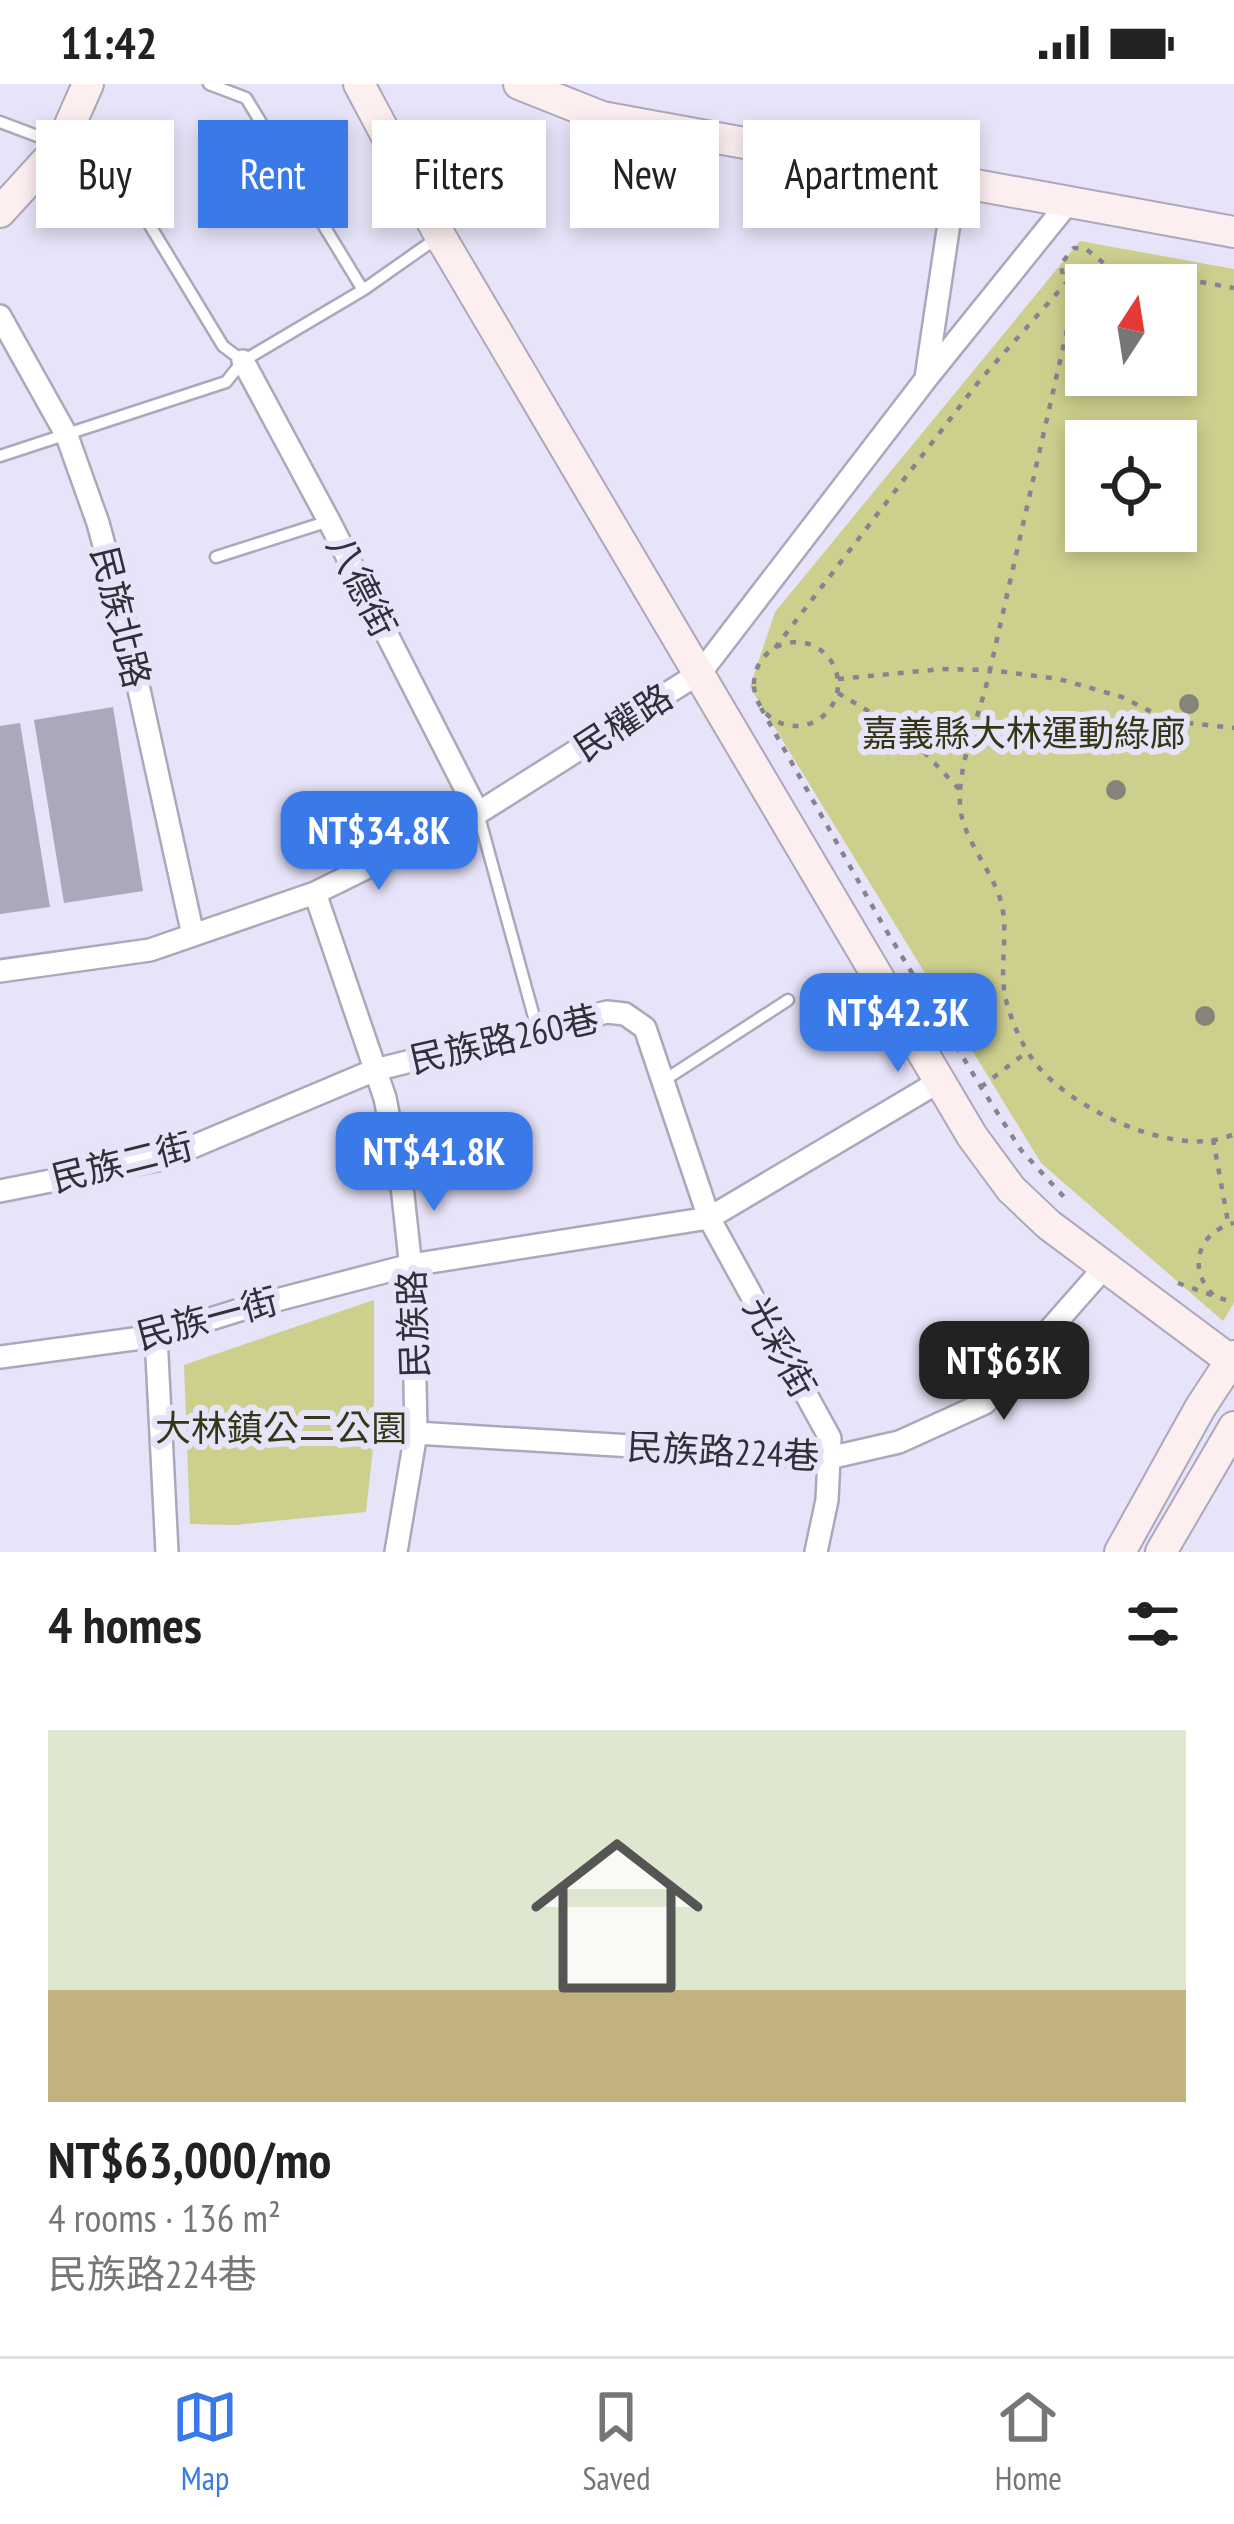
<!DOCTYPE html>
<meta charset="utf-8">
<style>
body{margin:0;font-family:"PT Sans Narrow","Noto Sans TC",sans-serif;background:#f2f2f2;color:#222;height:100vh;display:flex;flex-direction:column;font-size:45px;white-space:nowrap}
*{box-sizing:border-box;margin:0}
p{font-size:39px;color:#767676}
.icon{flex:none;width:66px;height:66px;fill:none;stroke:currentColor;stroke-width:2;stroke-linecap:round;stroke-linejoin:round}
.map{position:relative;height:1468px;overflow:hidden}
.panel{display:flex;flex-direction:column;background:#fff;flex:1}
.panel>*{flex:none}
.hud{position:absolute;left:36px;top:36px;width:1164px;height:108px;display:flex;gap:24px}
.needle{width:78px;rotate:12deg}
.buttons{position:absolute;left:1065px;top:180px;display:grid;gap:24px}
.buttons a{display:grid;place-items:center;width:132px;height:132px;border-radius:0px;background:#fff;box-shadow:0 6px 18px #0003;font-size:60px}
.price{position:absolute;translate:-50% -102px;padding:0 27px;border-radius:24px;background:#3a7ae8;color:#fff;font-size:39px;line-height:78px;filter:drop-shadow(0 3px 6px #0008)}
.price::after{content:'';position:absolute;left:50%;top:72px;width:36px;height:27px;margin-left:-18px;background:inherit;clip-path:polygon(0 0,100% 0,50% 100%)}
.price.active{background:#222;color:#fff}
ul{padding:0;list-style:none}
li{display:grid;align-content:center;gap:24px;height:636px;padding:0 48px}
li span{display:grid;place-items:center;height:372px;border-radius:0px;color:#555}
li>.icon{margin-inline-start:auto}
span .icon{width:216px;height:216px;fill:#fffc;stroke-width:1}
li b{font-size:51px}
h2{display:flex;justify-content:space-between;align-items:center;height:144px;padding:0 48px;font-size:51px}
.pill{padding:0 42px;border-radius:0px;background:#fff;box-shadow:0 6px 18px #0003;font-size:42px;line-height:108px}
.pill.active{background:#3a7ae8;color:#fff}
.status{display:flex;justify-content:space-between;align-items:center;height:84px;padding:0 60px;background:#fff;direction:ltr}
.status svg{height:33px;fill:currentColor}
.menu{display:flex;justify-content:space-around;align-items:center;height:168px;border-top:3px solid #e0e0e0;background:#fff;font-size:33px;color:#767676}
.menu a{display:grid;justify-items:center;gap:6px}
.menu .active{color:#3a7ae8}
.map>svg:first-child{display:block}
.green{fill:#cdcf8d;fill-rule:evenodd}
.building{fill:#aca8bc}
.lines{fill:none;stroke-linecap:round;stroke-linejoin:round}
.lane-casing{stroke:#aca8bc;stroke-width:15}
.street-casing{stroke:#aca8bc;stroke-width:26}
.secondary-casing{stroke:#aca8bc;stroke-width:34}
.path{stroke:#868392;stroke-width:4.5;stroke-dasharray:6 9;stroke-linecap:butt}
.lane{stroke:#fff;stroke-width:10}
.street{stroke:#fff;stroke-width:21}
.secondary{stroke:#fdeeef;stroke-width:30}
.tree{fill:#85847b}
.labels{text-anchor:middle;stroke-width:12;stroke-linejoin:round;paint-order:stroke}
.street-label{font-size:36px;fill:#313038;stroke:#e7e3f8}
.park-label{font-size:36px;fill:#353615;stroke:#e7e3f8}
</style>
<div class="status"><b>11:42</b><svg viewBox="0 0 49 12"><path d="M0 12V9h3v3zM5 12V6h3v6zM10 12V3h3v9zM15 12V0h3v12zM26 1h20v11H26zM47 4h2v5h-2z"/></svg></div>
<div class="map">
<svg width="1234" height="1468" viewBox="0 0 1234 1468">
<rect width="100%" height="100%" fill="#e7e3f8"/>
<path class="green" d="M1080 157 1234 185V1219L1223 1237 1041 1079 750 603 775 528ZM1176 201V291H1086V201ZM1176 357V447H1086V357Z
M374 1216V1356L366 1428 235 1441 190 1440 184 1281Z"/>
<path class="building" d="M113 623 143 807 64 819 34 636Z
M20 639 50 823 0 830V642Z"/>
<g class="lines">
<defs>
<path id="lane" d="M209 0 246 14 363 206
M0 38 61 61 134 115 223 262 243 277
M0 372 226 298 243 277 363 206 437 154
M216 473 329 437
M478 729 537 944
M663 997 788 916"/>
<path id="street" d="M0 232 67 352 98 439 121 524 193 851
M243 277 329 437 478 729
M926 294 955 99
M315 809 385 1014 402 1102 413 1203 416 1349 396 1468
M0 887 150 866 315 809 478 729 701 588 926 295 1068 119
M0 1107 166 1074 375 986 607 928 625 930 645 944 709 1134 830 1354 827 1416 816 1468
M156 1252 167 1468
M0 1273 156 1252 246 1224 411 1181 709 1134 940 997
M416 1349 829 1374 899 1358 985 1319 1103 1185"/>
<path id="secondary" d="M359 0 440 152 972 1052 1011 1105 1049 1141 1234 1279
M519 0 602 33 1234 148
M0 128 61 61 88 0
M1120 1468 1200 1324 1234 1272
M1161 1468 1234 1343"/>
</defs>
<use href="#lane" class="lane-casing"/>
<use href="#street" class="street-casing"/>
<use href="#secondary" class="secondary-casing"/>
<path class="path" d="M1094 201 1106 181
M1077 202 990 586 1059 595 1122 613 1170 637 1234 644
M1086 204 1066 199 1060 181 1074 164 1086 165 1106 181 1234 204
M754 600a42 42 0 1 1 84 0a42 42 0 1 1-84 0Z
M775 564 980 296 1066 199
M838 595 942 585 990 586C981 629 958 676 960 720 961 755 995 788 1002 822 1009 854 997 891 1008 923 1014 943 1023 963 1036 980 1071 1025 1179 1077 1234 1050
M838 609 907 650 959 705
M761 624 883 841 981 1003 1021 1066 1064 1113
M981 1003 1028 967
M1213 1055 1228 1138
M1178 1199 1234 1219
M1213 1211C1187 1184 1198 1148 1234 1139"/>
<use href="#lane" class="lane"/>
<use href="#street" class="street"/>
<use href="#secondary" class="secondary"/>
</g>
<g class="tree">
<circle cx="1189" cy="620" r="10"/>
<circle cx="1116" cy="706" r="10"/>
<circle cx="1205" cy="932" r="10"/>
</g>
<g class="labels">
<g class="street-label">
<text transform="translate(362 502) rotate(63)" y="13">八德街</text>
<text transform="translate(121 533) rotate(76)" y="13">民族北路</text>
<text transform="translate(623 638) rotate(-33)" y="13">民權路</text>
<text transform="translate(504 955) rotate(-13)" y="13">民族路260巷</text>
<text transform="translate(122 1078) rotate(-14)" y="13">民族二街</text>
<text transform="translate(207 1234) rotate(-15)" y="13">民族一街</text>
<text transform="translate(413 1240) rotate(-92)" y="13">民族路</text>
<text transform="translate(780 1263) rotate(61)" y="13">光彩街</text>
<text transform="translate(723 1367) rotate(3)" y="13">民族路224巷</text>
</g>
<g class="park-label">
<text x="1024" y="662">嘉義縣大林運動綠廊</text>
<text x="281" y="1357">大林鎮公二公園</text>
</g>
</g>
</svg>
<div class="buttons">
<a><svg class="needle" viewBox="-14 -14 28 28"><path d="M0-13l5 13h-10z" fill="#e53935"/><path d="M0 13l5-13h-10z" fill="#767676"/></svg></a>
<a><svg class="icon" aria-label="locate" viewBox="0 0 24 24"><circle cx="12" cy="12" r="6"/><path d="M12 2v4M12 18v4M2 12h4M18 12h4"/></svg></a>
</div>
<b class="price" style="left:379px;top:809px">NT$34.8K</b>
<b class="price" style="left:898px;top:991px">NT$42.3K</b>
<b class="price" style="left:434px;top:1130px">NT$41.8K</b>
<b class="price active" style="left:1004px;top:1339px">NT$63K</b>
<div class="hud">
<a class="pill">Buy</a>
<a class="pill active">Rent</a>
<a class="pill">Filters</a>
<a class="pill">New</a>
<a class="pill">Apartment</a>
</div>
</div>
<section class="panel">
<h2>4 homes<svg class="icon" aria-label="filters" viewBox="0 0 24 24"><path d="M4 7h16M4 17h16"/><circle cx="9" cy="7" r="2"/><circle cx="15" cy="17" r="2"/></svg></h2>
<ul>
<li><span style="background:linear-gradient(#dfe7d0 70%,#c2b280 0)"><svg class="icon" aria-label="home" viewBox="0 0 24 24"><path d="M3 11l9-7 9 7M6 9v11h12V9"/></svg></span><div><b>NT$63,000/mo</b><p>4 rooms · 136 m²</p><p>民族路224巷</p></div></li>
</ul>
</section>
<nav class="menu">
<a class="active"><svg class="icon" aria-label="map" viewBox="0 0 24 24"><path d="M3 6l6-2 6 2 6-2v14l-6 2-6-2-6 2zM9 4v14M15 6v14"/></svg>Map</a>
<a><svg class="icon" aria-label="saved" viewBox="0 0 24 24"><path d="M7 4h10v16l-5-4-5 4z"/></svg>Saved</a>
<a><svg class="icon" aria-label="home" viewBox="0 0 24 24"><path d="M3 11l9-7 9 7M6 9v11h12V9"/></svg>Home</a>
</nav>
